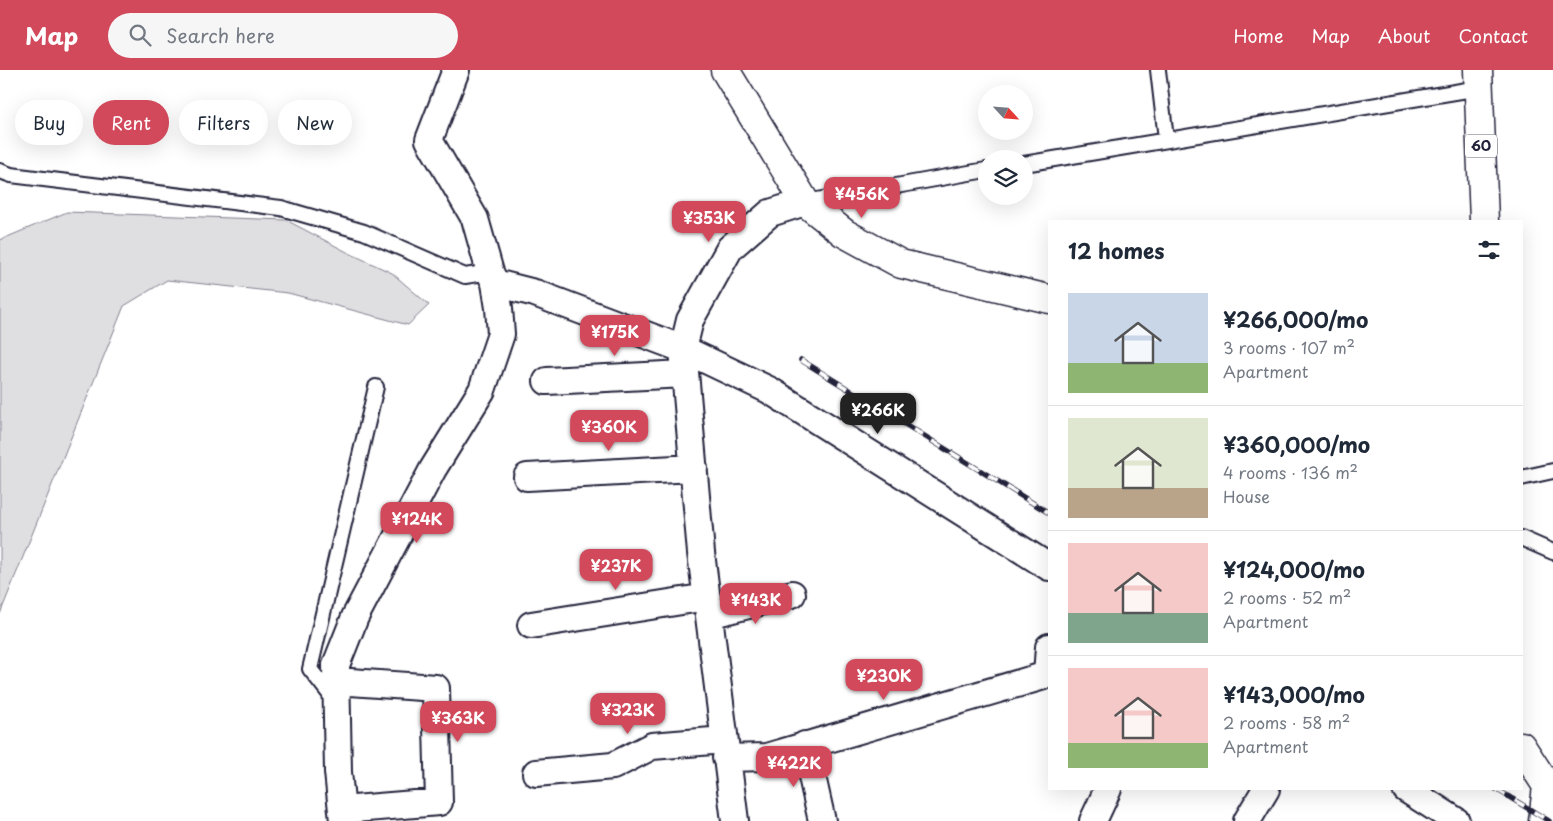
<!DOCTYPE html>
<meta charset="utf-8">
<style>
body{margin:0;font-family:"Playpen Sans",sans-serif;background:#f6f6f7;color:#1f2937;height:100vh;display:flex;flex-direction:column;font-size:19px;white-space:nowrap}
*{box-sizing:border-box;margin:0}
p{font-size:16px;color:#747a83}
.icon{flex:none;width:28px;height:28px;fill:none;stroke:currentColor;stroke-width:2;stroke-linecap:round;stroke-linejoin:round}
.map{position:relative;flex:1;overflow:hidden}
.side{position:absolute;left:1048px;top:150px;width:475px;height:570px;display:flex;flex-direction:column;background:#fff;border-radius:0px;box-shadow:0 5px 20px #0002}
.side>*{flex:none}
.guide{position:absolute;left:15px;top:30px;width:475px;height:45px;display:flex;gap:10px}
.needle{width:32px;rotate:116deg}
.buttons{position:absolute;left:978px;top:15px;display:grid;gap:10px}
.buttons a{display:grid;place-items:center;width:55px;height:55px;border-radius:50%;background:#fff;box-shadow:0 5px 20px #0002;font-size:25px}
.price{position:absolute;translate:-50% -42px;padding:0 11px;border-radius:10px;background:#d1495b;color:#fff;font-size:16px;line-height:32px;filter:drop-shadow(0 1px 2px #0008)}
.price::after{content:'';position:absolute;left:50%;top:30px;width:15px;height:11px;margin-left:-8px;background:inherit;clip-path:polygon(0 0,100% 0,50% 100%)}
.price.selected{background:#222;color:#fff}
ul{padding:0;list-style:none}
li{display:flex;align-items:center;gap:15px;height:125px;padding:0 20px}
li+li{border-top:1px solid #e0e1e3}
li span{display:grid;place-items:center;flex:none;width:140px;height:100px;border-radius:0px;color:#555}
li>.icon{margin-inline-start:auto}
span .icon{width:60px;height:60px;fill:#fffc;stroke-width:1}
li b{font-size:21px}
h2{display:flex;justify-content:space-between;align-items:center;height:60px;padding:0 20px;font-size:21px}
.tag{padding:0 18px;border-radius:22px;background:#fff;box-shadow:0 5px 20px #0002;font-size:18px;line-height:45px}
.tag.selected{background:#d1495b;color:#fff}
header{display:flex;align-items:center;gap:30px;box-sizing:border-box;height:70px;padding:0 25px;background:#d1495b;color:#fff}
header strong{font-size:24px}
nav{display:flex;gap:28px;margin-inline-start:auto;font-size:18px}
.search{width:350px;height:45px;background:#f6f6f7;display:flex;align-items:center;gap:12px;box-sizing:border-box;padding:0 18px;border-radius:28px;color:#747a83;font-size:19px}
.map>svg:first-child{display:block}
.green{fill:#dfdfe2;stroke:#80808e}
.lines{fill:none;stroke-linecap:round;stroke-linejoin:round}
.service-casing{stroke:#22223b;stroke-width:18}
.minor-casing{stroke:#22223b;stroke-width:30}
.tertiary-casing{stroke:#22223b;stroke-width:31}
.primary-casing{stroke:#22223b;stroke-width:31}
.service{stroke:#fff;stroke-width:14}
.minor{stroke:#fff;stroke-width:26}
.tertiary{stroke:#fff;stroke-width:28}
.primary{stroke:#fff;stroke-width:28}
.rail-casing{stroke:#22223b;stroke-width:5.5}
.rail{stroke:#fff;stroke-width:4;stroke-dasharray:11;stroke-linecap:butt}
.labels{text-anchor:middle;stroke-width:4.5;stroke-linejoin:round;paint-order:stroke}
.shield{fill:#fff;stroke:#646476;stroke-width:1}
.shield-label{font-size:14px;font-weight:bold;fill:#22223b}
</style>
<header>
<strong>Map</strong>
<div class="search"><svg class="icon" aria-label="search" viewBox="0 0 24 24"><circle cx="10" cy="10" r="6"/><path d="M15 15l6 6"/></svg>Search here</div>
<nav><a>Home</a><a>Map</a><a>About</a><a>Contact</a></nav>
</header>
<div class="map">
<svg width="1553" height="751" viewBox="0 0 1553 751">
<rect width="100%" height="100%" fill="#fff"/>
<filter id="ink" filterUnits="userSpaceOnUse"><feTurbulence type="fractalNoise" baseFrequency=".02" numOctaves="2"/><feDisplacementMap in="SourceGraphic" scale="10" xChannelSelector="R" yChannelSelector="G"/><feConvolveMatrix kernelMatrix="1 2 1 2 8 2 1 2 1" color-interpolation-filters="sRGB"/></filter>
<g filter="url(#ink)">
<path class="green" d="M67 142 286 150 347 182 392 203 429 235 408 255 288 223 167 210 124 236 0 544V170Z"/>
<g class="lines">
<defs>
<path id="service" d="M1158 0 1166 69
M1024 94 1479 18
M0 101 11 105 281 138 364 162 465 206 490 202
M806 132 986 100
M1521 408 1553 401
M1521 468 1553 482
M335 631 310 599 376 317"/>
<path id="minor" d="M495 213 535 223 683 279 769 320 1049 497
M547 311 685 304
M527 407 694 398
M709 545 792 524
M531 555 707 527
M336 611 436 618 439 732 342 740
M805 675 822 751
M726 688 767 687 1047 605 1049 577
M536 703 613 696 652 676 724 670
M1406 719 1456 751
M343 751 338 702 336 595 355 547 433 399 482 320 501 264 499 238 495 213 490 202 475 149 429 70 456 0
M735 751 701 483 683 279 690 250 730 178 770 143 805 132
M1093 751 1108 719
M1247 751 1266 719"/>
<path id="tertiary" d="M725 0 805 132 844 163 901 194 1049 229"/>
<path id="primary" d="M1478 0 1484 151
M1521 676 1547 716 1543 751"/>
</defs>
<use href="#service" class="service-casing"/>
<use href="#minor" class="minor-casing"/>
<use href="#tertiary" class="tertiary-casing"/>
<use href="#primary" class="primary-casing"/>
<use href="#service" class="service"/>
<use href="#minor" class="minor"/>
<use href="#tertiary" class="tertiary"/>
<use href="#primary" class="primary"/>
<defs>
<path id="rail" d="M801 290 1049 443
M1496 719 1549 751"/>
</defs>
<use href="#rail" class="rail-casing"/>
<use href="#rail" class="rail"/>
</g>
</g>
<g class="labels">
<rect class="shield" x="1465" y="64.5" width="32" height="23" rx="4"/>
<g class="shield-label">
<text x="1481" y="81">60</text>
</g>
</g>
</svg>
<div class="buttons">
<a><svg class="needle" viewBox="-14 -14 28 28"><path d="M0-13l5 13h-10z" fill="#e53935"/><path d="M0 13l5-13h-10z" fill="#747a83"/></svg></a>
<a><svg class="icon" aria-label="layers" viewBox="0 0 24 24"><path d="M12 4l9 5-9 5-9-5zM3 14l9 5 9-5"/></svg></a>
</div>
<b class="price" style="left:862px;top:149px">¥456K</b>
<b class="price" style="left:709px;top:173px">¥353K</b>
<b class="price" style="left:615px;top:287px">¥175K</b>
<b class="price selected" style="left:878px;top:365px">¥266K</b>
<b class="price" style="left:609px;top:382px">¥360K</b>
<b class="price" style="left:417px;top:474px">¥124K</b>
<b class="price" style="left:616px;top:521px">¥237K</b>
<b class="price" style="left:756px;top:555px">¥143K</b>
<b class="price" style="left:884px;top:631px">¥230K</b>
<b class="price" style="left:628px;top:665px">¥323K</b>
<b class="price" style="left:458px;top:673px">¥363K</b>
<b class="price" style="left:794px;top:718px">¥422K</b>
<div class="guide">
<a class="tag">Buy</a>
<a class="tag selected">Rent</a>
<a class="tag">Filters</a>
<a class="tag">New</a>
</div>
<section class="side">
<h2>12 homes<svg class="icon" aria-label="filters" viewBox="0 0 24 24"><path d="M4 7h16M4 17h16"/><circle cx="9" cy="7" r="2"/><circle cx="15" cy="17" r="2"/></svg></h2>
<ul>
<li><span style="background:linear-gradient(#c9d6e8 70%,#8fb573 0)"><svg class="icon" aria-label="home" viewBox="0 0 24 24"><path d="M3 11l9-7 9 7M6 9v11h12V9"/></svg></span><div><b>¥266,000/mo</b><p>3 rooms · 107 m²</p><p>Apartment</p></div></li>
<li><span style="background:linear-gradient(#dfe7d0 70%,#b9a48a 0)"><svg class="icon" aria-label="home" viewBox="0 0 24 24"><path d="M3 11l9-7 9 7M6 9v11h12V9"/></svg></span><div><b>¥360,000/mo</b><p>4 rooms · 136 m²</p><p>House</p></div></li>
<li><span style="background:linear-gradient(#f6c9c9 70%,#7fa58c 0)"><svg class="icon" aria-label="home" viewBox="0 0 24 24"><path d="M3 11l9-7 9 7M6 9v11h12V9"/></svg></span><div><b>¥124,000/mo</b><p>2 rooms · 52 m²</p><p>Apartment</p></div></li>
<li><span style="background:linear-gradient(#f6c9c9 75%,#8fb573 0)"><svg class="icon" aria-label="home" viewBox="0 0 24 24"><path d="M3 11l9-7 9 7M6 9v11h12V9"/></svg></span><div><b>¥143,000/mo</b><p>2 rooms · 58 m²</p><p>Apartment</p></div></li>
</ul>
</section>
</div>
